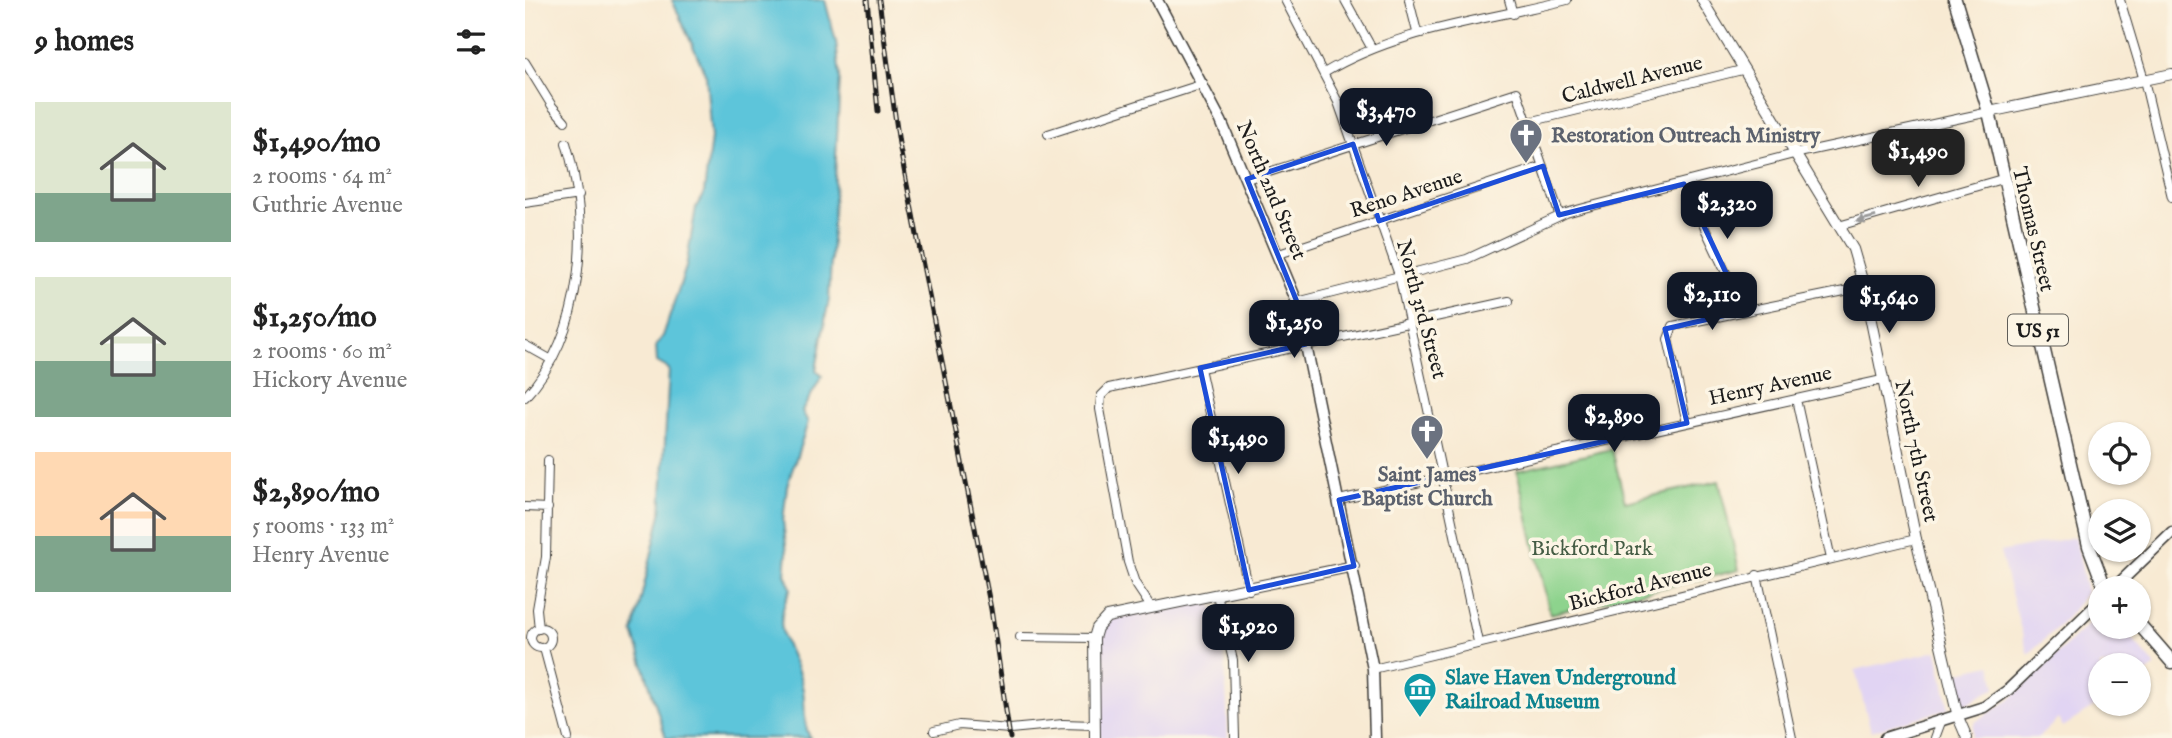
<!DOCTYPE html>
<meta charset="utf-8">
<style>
body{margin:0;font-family:"IM FELL English",serif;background:#f2f2f2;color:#222;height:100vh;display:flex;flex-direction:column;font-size:26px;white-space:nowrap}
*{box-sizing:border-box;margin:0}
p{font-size:23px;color:#767676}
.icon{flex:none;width:38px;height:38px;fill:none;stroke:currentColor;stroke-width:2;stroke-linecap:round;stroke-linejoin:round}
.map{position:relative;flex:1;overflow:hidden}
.drawer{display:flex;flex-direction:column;background:#fff;width:525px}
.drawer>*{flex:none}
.controls{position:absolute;left:1563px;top:422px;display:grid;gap:14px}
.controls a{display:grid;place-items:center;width:63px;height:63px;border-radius:50%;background:#fff;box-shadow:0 2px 5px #0004;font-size:35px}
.price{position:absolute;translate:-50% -60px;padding:0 16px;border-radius:14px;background:#111827;color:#fff;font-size:23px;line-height:46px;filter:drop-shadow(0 2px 4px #0008)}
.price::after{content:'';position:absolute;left:50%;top:42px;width:21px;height:16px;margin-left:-10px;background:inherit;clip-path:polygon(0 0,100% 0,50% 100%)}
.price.active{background:#222;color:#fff}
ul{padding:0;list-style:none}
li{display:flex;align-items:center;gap:21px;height:175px;padding:0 35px}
li span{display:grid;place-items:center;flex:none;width:196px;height:140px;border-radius:0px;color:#555}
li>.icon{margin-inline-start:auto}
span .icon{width:84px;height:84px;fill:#fffc;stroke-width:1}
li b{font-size:30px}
h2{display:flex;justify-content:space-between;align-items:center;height:84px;padding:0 35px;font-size:30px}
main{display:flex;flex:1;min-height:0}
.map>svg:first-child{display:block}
.built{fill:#e1d4f3}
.green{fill:#8dd38d;stroke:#547854;stroke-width:2}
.water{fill:#5dc5da;stroke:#3c707b;stroke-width:2}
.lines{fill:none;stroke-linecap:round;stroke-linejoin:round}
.minor-casing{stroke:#3d3b37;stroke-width:10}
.tertiary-casing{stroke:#3d3b37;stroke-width:12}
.secondary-casing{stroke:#3d3b37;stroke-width:13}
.primary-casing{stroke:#3d3b37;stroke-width:15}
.minor{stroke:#fff;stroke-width:8}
.tertiary{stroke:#fff;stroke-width:10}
.secondary{stroke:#fff;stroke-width:10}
.primary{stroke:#fff;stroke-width:12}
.rail-casing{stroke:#1c1c1c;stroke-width:5}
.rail{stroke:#fcf5e5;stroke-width:2.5;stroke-dasharray:8;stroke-linecap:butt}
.oneway{fill:#999}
.marked{fill:none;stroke:#1d4ed8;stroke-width:5;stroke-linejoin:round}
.labels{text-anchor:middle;stroke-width:7;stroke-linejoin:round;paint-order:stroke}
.shield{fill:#fcf5e5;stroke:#5f5d58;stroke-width:2}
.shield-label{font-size:19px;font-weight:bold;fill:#1c1c1c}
.street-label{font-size:21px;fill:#1c1c1c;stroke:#fcf5e5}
.worship-label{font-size:21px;font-weight:bold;fill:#5b616d;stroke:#fcf5e5;text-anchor:start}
.park-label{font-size:21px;fill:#445c44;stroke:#fcf5e5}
.culture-label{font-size:21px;font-weight:bold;fill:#0d838f;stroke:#fcf5e5;text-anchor:start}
</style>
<main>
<section class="drawer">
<h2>9 homes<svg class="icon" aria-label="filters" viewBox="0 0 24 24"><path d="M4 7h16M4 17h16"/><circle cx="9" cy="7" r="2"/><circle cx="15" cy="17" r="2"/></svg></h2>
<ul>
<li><span style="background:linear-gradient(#dfe7d0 65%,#7fa58c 0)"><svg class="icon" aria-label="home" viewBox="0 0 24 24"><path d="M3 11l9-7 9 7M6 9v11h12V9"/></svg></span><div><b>$1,490/mo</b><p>2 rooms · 64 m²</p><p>Guthrie Avenue</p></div></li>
<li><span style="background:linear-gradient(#dfe7d0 60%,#7fa58c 0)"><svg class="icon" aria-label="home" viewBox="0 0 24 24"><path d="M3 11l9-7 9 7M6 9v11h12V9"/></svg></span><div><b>$1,250/mo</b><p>2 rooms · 60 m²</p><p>Hickory Avenue</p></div></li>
<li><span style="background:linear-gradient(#ffd9b3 60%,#7fa58c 0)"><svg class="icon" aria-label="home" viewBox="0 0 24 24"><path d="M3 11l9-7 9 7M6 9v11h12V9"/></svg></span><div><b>$2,890/mo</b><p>5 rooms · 133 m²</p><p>Henry Avenue</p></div></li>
</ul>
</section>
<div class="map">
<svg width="1647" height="738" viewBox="0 0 1647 738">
<rect width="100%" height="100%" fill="#fcf5e5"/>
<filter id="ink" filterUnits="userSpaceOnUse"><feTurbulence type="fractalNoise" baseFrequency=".0143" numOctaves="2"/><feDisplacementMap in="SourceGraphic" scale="14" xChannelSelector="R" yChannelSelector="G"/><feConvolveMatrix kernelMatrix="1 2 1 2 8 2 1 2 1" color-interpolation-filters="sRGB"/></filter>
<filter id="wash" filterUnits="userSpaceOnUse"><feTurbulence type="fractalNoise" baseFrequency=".00686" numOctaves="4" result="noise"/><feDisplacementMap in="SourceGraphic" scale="28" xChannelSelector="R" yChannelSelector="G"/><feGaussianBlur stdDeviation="1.57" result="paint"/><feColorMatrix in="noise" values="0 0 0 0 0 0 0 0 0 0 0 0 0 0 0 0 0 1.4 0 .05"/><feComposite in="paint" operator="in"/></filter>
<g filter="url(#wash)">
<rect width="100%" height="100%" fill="#f8ead3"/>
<path class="built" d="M1550 537 1562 592 1542 618 1503 655 1475 552Z
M672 603 682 602 688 607 700 662 703 738H575V647L579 626 588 618Z
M1575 613V626L1596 627 1631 666 1614 678V665H1575V703L1538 727 1533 719 1513 738H1447L1449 723 1485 699Z
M1412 651 1424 709 1346 731 1330 670Z
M1466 665 1471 687 1440 705 1433 703 1426 674Z"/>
<path class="green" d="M1087 449 1100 502 1194 481 1214 570 1025 614 992 471Z"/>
<path class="water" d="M147 0H300L311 42 315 77 304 299 291 370 297 376 277 411 283 422 262 486 258 521 262 553 260 574 266 588C241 638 271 646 278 690 281 708 277 721 285 738H141L108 632 136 514 144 369 132 362 131 345 138 336 161 267 171 207 179 193 186 138 181 75Z"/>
</g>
<g filter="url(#ink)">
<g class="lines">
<defs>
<path id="minor" d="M760 0 813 102 874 275 953 642
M820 0 846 47
M884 0 892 32
M984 0 988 14
M1595 0 1619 80 1647 197
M0 62 27 106 40 121
M799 73C874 28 959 21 1042 0
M1004 122 1217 70
M523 134 678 84
M722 179 992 92 1035 216
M1159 184 1219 311
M0 203 54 195
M1317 225 1477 179
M754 254 1018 166
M772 302 942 259 1041 213 1059 208 1269 154 1464 112
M0 345 25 359
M675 368 724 590
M0 397C60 333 66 222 41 143
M1271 399 1306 559
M1162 423 1143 339 1148 326 1339 287
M814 500 1357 380
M0 507 23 508
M1232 575 1267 738
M692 595 708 660 710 738
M626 607 610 583 603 562 575 409 576 396 584 388 984 301
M6 638a10 10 0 1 1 20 0a10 10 0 1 1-20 0Z
M14 629 12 609 21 557 23 460
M495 637 569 638
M19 648 43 738
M848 669 1391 539
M409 731 434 725 485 729 538 724 569 725
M1410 738 1416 722"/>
<path id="tertiary" d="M1177 0 1328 249 1339 287 1391 539 1433 717 1442 738
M1464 112 1647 74
M570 738 569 638 572 628 582 617 829 566"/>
<path id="secondary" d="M632 0 696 121 772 302 848 669 850 738
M1589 588 1647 532
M1360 738 1459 707 1483 690 1575 601"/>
<path id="primary" d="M1430 0 1464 112 1564 546 1580 588
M1614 624 1647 662"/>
</defs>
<use href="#minor" class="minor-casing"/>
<use href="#tertiary" class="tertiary-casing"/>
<use href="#secondary" class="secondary-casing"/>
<use href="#primary" class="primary-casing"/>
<use href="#minor" class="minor"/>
<use href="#tertiary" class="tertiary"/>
<use href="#secondary" class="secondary"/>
<use href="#primary" class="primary"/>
<defs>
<path id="rail" d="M342 0 353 111
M354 0 374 144 466 609 485 738"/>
</defs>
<use href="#rail" class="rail-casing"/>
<use href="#rail" class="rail"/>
</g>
<defs><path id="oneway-solid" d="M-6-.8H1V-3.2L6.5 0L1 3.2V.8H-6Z" transform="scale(1.75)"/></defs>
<use class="oneway" href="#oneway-solid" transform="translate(1341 219) rotate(165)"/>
</g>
<path class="marked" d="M828 144 854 221 1018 166 1034 215 1159 184 1219 311 1140 329 1162 423 814 500 829 566 724 590 675 368 781 344 772 302 722 179Z"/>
<defs>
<symbol id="church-pin" viewBox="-11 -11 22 30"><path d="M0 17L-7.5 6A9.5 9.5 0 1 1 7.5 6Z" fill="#6b7280" stroke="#fcf5e5"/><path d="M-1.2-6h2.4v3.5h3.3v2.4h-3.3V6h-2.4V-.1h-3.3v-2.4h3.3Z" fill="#fff"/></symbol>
<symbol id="museum-pin" viewBox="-11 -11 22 30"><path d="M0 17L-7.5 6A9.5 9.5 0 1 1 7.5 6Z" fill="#0f9aa8" stroke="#fcf5e5"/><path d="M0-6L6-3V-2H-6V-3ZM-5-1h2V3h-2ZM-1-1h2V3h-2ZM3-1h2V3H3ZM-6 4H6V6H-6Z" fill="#fff"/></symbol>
</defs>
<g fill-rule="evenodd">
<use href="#church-pin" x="982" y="116" width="38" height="52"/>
<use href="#church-pin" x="883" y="412" width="38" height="52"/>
<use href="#museum-pin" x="876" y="670" width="38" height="52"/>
</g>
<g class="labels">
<rect class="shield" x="1483" y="314.5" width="60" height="31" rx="5"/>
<g class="shield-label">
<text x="1513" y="337">US 51</text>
</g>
<g class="street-label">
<text transform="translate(1107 79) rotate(-14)" y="7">Caldwell Avenue</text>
<text transform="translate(747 190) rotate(67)" y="7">North 2nd Street</text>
<text transform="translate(881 193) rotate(-18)" y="7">Reno Avenue</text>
<text transform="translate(1509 229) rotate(77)" y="7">Thomas Street</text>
<text transform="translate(897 309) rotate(75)" y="7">North 3rd Street</text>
<text transform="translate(1245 385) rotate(-12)" y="7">Henry Avenue</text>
<text transform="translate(1392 451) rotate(78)" y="7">North 7th Street</text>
<text transform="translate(1115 586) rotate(-14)" y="7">Bickford Avenue</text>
</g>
<g class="worship-label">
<text x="1026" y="142">Restoration Outreach Ministry</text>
<text x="902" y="481" text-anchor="middle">Saint James<tspan x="902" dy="24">Baptist Church</tspan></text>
</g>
<g class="park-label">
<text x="1067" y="555">Bickford Park</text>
</g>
<g class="culture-label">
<text x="920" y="684">Slave Haven Underground<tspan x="920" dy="24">Railroad Museum</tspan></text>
</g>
</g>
</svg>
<div class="controls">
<a><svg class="icon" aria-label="locate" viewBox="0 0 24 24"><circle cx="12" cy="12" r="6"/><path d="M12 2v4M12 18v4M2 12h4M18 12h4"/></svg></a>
<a><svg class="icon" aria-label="layers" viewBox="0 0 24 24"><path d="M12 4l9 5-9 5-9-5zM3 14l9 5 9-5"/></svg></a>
<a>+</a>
<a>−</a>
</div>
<b class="price" style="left:861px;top:148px">$3,470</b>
<b class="price active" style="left:1393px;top:189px">$1,490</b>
<b class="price" style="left:1202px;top:241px">$2,320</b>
<b class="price" style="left:1187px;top:332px">$2,110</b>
<b class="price" style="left:1364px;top:335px">$1,640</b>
<b class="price" style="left:769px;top:360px">$1,250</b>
<b class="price" style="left:1089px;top:454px">$2,890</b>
<b class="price" style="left:713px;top:476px">$1,490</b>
<b class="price" style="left:723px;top:664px">$1,920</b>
</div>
</main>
